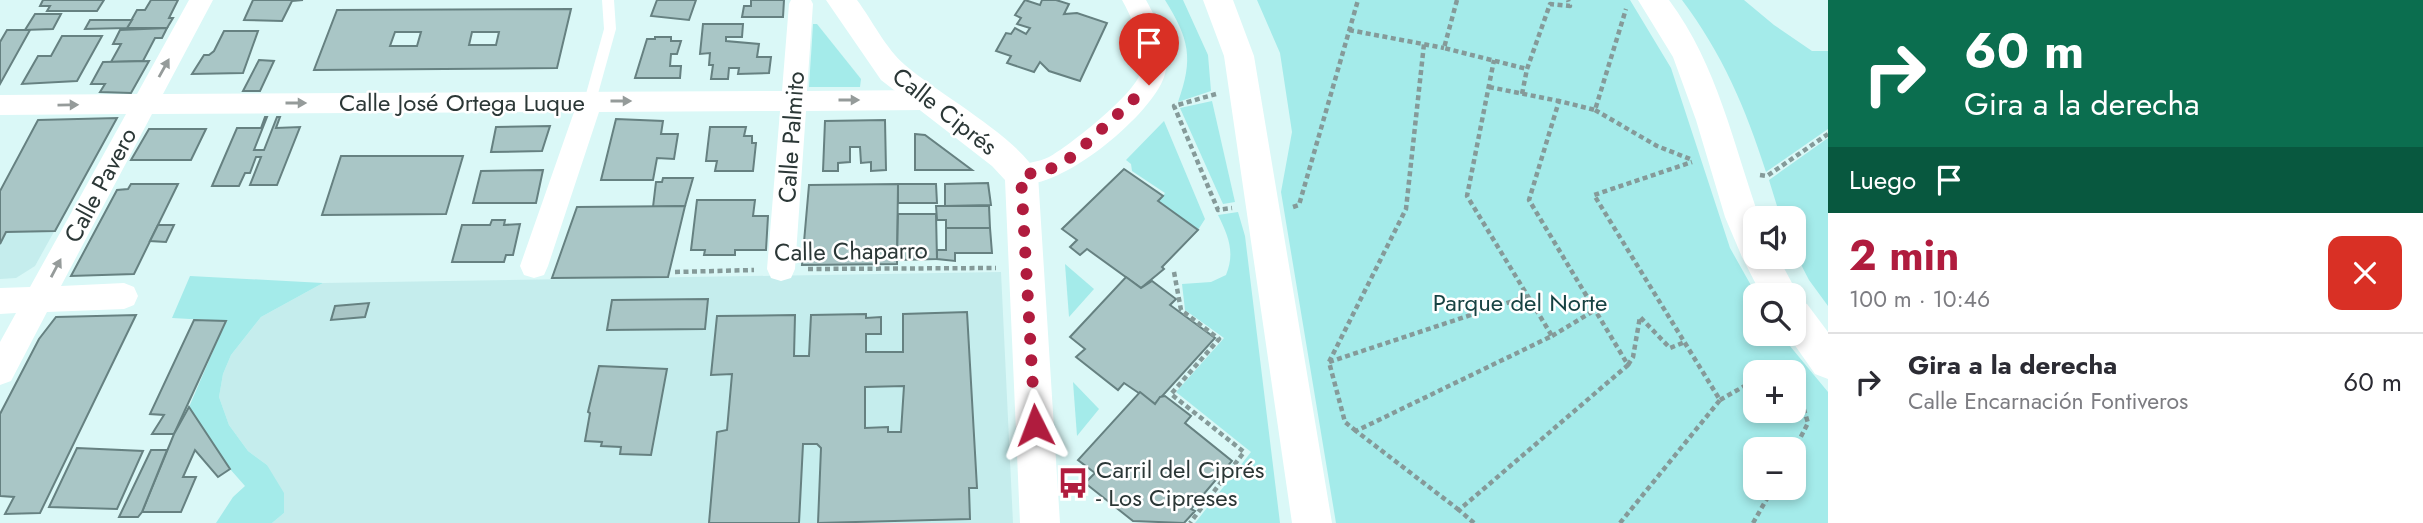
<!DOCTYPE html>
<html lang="es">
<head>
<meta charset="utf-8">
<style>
  body { margin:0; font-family:Jost,sans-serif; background:#f2f2f3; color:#2b2b33; height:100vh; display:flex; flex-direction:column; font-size:26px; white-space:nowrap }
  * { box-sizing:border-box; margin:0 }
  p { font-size:23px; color:#7c7c81 }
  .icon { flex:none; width:38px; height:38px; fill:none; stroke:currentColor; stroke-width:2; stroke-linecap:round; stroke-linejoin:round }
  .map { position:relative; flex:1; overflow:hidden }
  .details { display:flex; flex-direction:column; background:#fff; width:595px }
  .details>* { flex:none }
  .hud { background:#0b6e4f; color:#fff; overflow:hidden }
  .tools { position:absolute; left:1743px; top:206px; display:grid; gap:14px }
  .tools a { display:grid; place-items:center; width:63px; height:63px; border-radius:14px; background:#fff; box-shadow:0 4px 10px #0003; font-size:35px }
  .pin { position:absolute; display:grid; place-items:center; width:60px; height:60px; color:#fff; margin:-72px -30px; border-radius:50% 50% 50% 0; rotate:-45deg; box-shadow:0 0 7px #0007 }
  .pin .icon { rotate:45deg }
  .me { position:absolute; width:77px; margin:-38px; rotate:357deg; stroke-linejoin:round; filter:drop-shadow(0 0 5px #0008) }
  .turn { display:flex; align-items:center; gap:24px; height:147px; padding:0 21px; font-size:32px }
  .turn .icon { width:91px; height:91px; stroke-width:2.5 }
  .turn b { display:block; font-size:49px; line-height:60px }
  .then { display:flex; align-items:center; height:66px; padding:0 21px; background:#0003; gap:14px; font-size:26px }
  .round { display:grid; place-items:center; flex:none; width:74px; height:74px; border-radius:14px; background:#f2f2f3 }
  .head { display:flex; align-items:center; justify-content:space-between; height:119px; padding:0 21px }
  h1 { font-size:42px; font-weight:700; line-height:52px; color:#b01c3e }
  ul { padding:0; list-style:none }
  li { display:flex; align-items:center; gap:21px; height:98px; padding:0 21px; border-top:2px solid #e1e1e2 }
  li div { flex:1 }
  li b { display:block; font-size:26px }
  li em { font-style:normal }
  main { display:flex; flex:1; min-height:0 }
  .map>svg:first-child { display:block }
  .built { fill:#c5eded }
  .green { fill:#a4ebea; fill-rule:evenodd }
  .building { fill:#a9c6c6; stroke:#668181; stroke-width:2; fill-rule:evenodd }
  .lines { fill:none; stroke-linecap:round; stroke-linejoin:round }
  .path { stroke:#859a99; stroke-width:4.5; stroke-dasharray:5 3.5; stroke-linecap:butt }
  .service { fill:#fff; fill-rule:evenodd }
  .minor { fill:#fff; fill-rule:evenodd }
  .tertiary { fill:#fff; fill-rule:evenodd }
  .oneway { fill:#959b9a }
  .route { stroke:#b01c3e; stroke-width:12; stroke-dasharray:0 21.6 }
  .labels { text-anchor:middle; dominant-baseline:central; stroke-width:5; stroke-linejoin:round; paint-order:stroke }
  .street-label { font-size:24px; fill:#2b3736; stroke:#fff }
  .park-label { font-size:24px; fill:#174343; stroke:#fff }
  .poi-label { font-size:24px; fill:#2b3736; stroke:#fff; text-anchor:start }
</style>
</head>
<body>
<main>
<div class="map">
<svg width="1828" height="523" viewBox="0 0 1828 523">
  <rect width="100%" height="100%" fill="#daf8f7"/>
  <g class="built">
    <polygon points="117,118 35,266 16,278 0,279 0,191 38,120"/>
    <polygon points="1001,272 1013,523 272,523 284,513 267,465 248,451 229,425 219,397 223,374 231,355 261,317 323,283"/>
  </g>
  <g class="green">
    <path d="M1165 0H1183L1208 55 1211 91 1178 102C1194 58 1189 39 1165 0Z"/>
    <path d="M1257 0H1630L1671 68 1730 248 1757 296 1755 334H1780L1828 392V523H1336L1281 192 1292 132 1280 53ZM1755 373H1794V411H1755ZM1755 450H1794V488H1755Z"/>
    <path d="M1682 0H1744L1774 25 1812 51H1828V129L1766 172C1746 109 1722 53 1682 0Z"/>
    <polygon points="813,24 817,24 861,79 860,87 809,87"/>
    <polygon points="1212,101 1235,202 1223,204 1180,108"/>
    <polygon points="1164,121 1205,219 1198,230 1158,201 1165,193 1132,171 1131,164 1126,160"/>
    <polygon points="1828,138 1828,306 1809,280 1794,251 1794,219 1781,219 1769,180"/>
    <path d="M1238 212 1245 236 1280 523H1195L1251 452 1176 392 1224 338 1185 310 1182 284 1211 282 1226 275C1235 253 1229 237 1218 215Z"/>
    <polygon points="1065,264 1094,289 1069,317"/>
    <polygon points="190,276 323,283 261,317 231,355 223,374 219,397 229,425 248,451 267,465 284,493 284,513 272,523 216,523 233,497 245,486 230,469 189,407 226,321 172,318"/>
    <polygon points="1073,382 1099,409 1077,436"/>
  </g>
  <g class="building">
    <polygon points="43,0 104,0 97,11 47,11 50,6 40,6"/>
    <polygon points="151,0 178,0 169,18 173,18 167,28 127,28 137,10 145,10"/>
    <polygon points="253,0 303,0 292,1 282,21 244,20"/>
    <polygon points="657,0 696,0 689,20 651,16"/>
    <polygon points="751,0 784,0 783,17 742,17 744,6 751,6"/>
    <polygon points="1025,0 1040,5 1042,0 1056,0 1069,4 1064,14 1077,13 1107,23 1080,81 1049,71 1040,62 1034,72 1007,63 1011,56 996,51 1006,33 1011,34 1015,28 1026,34 1030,28 1017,24 1021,18 1015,15"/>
    <path d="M571 9 557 68 314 70 337 10ZM395 32H421L417 46H390ZM472 32H499L496 45H469Z"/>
    <polygon points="35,14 61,14 53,29 25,30"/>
    <polygon points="90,20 132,20 127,28 85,29"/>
    <polygon points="703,24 743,24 742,37 726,37 726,41 759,44 757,57 771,57 769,73 738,74 739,68 729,68 728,79 711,79 713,65 709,65 710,53 700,54"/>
    <polygon points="167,28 162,38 155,38 143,61 111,62 121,44 113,44 120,30"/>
    <polygon points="7,30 30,30 0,84 0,42"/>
    <polygon points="224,31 258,31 243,73 192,74 204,55 209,55 214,51"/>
    <polygon points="62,36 102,36 77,81 22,84 38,56 51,56"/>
    <polygon points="655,37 671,37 671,41 681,41 677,54 671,54 670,66 681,66 680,78 635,78 647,39 655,39"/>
    <polygon points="259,60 274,61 260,91 243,91"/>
    <polygon points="149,61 131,93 100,92 105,84 91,84 103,62"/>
    <polygon points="265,117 267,117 254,150 264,150 277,117 280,117 276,128 300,127 277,185 250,185 261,157 256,157 250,173 245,173 239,186 212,186 237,128 261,128"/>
    <polygon points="117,118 55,231 6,232 0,244 0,191 38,120"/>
    <polygon points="616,119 663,121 661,134 678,134 674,159 657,158 653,180 601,180"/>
    <polygon points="885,120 886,170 871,171 871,162 861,163 860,147 850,147 850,162 838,163 838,171 823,171 825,121"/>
    <polygon points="550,126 542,151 491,152 496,127"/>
    <polygon points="710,127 746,127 744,136 752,136 752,143 756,143 753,171 715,171 717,161 706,161"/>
    <polygon points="149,129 206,129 191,160 131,160"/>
    <polygon points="915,134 925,135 972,170 915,170"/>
    <polygon points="341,156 463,156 446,214 322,215"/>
    <polygon points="1124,169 1163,196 1158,201 1198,230 1162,267 1164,269 1141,288 1087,249 1080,255 1070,247 1077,240 1062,229"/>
    <polygon points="543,170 536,203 473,203 481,171"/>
    <polygon points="663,178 693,178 685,206 653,207 656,182 662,182"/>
    <polygon points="988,183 991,205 945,206 945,184"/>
    <polygon points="131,184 178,184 134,274 71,276 117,190 128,189"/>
    <polygon points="898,184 936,184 937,203 898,203"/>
    <polygon points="898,184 897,264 802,265 809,185"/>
    <polygon points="697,200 755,200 753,216 768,216 766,250 735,250 735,255 704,255 705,250 691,250"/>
    <polygon points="685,206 668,277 552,278 577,207"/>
    <polygon points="936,206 989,206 990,228 946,228 946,220 937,220"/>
    <polygon points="898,214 936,214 937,259 897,260"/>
    <polygon points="492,220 505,220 504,225 520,224 513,255 506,255 504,262 452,262 462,225 490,225"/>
    <polygon points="158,225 174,225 166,242 150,241"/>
    <polygon points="946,228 990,228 992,253 955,253 955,261 937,259 937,250 946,250"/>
    <polygon points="1126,277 1141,288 1152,281 1176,299 1170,305 1215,338 1155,404 1124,383 1118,390 1076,357 1085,349 1070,337"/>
    <polygon points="708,299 705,329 607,330 612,300"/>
    <polygon points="369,303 365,317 331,320 335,306"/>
    <path d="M967 312 977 488H969L970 519 818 523 821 448 817 444H803L799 523H709L717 432 727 430 732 374 711 375 717 316 795 315 794 356H809L811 315 866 314V318L881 317V334H866V352H903V314ZM904 386 901 432H888V427L865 428V387Z"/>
    <polygon points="136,315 40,513 5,514 14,497 0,496 0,414 39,339 56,317"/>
    <polygon points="194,320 226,321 174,434 152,434 164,415 150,414"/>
    <polygon points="599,366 667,369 651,455 620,454 621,447 601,446 602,442 585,441 590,413 588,412"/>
    <polygon points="1140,392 1155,404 1160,397 1165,396 1191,416 1185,423 1232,461 1191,509 1195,511 1184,523 1133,521 1085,483 1095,473 1078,460"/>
    <polygon points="189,407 230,469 218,477 195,450 183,477 196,477 181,512 142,512 174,434"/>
    <polygon points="77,448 143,451 117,509 49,507"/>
    <polygon points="151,450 167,450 142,512 138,517 119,517"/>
  </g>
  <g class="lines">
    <g class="path">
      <polyline points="1457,0 1444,48 1527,69"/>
      <polyline points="1349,30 1444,48"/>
      <polyline points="1489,87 1559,101"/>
      <polyline points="1216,94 1174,106 1218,210 1232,208"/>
      <polyline points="1522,94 1527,69 1550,4 1570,6 1568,0"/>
      <polyline points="1595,110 1657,146 1690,159"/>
      <polyline points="1760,175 1767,176 1828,134"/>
      <polyline points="1293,207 1299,205 1358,0"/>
      <polyline points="808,269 996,268"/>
      <polyline points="675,272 754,270"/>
      <polyline points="1174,272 1181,310 1219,339 1171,394 1244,452 1190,523"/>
      <polyline points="1552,336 1595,310"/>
      <polyline points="1329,362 1528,296"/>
      <polyline points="1628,365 1633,357 1640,317 1670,348 1685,342"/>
      <polyline points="1768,373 1789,361"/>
      <polyline points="1794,376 1808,423 1794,450"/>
      <polyline points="1720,400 1755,380"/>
      <polyline points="1356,431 1345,422 1329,362 1406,209 1424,44"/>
      <polyline points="1459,510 1356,431 1552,336 1467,196 1494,60"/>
      <polyline points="1474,523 1459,510 1628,365 1529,200 1559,101 1595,110 1626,9"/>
      <polyline points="1620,523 1720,400 1594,195 1692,162"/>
      <polyline points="1753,523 1773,488"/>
    </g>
    <polygon class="service" points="602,0 614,0 616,29 596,101 590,106 584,101 604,29"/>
    <g class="minor">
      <polygon points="189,0 213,0 163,94 782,91 789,4 791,0 811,0 813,4 807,91 925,90 934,93 938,100 934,107 925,110 806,111 795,269 791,278 781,281 771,278 767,269 780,111 599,112 548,266 544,275 534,278 524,275 520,266 574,112 152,114 61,286 124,283 134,287 138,296 134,305 124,309 47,312 11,381 0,385 0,342 16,313 0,314 0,288 30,287 126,114 0,115 0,95 137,94"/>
      <path d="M1122 0H1146C1158 22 1173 52 1164 77 1151 116 1054 197 1012 183L1008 175 1012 167C1023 163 1037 163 1049 157 1068 147 1136 93 1140 73 1146 48 1134 22 1122 0Z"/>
    </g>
    <g class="tertiary">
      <path d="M826 0H857C872 20 886 49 905 65 940 95 1018 137 1038 175L1060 523H1020L1005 180 992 166 881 80Z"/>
      <polygon points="1203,0 1233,0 1254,56 1332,523 1292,523 1224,56"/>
      <path d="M1638 0H1669C1718 66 1733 144 1760 219H1755V257H1778L1799 296 1797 300 1807 304 1828 332V379L1815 374 1787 334H1794V296H1762L1742 257 1725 217 1696 120 1673 57Z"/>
    </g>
  </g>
  <defs><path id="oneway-solid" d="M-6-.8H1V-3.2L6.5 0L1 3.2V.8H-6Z" transform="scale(1.75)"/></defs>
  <g class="oneway">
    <use href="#oneway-solid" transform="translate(164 68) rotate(-61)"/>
    <use href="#oneway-solid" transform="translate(849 100)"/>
    <use href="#oneway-solid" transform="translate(621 101)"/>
    <use href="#oneway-solid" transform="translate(296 103)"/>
    <use href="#oneway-solid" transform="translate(68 105) rotate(-1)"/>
    <use href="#oneway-solid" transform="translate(56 268) rotate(-62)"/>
  </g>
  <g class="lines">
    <polyline class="route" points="1035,425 1021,176 1056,167 1073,156 1149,85"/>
  </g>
  <defs>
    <symbol id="bus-bare" viewBox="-9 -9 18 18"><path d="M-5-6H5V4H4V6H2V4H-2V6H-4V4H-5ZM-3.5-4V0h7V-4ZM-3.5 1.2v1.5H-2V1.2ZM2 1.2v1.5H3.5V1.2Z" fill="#b01c3e" stroke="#fff" stroke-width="2.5" paint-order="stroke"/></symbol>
  </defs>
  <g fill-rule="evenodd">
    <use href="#bus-bare" x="1051" y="461" width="44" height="44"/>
  </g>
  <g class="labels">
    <g class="street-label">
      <text x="462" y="102">Calle José Ortega Luque</text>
      <text transform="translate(945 111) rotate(38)">Calle Ciprés</text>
      <text transform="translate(791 137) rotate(-86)">Calle Palmito</text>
      <text transform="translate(100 185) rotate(-62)">Calle Pavero</text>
      <text transform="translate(851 251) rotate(-1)">Calle Chaparro</text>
    </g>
    <g class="park-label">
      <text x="1520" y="302">Parque del Norte</text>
    </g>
    <g class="poi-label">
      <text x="1096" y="469">Carril del Ciprés<tspan x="1096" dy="28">- Los Cipreses</tspan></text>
    </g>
  </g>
</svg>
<div class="tools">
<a><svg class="icon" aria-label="sound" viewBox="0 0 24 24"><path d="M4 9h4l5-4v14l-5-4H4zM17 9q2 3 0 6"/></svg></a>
<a><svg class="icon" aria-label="search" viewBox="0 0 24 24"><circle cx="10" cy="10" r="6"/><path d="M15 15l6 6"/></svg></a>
<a>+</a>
<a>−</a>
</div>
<div class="pin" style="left:1149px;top:85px;background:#d93025"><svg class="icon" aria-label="arrive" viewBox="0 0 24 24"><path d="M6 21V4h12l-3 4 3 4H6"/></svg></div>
<svg class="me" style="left:1035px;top:425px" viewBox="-20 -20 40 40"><path d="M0-17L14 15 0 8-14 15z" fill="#b01c3e" stroke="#fff" stroke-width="4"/></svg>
</div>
<section class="details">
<div class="hud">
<div class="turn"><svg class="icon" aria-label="right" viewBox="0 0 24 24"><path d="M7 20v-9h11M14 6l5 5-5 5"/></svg><div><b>60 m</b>Gira a la derecha</div></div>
<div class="then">Luego<svg class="icon" aria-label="arrive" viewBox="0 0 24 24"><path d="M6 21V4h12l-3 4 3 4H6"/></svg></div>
</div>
<div class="head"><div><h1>2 min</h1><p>100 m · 10:46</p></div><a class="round" style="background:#d93025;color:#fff"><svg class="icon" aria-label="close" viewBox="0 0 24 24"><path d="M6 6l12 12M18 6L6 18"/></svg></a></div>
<ul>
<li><svg class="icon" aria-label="right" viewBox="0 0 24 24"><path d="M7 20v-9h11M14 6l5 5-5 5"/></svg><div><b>Gira a la derecha</b><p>Calle Encarnación Fontiveros</p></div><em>60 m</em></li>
</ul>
</section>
</main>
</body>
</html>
